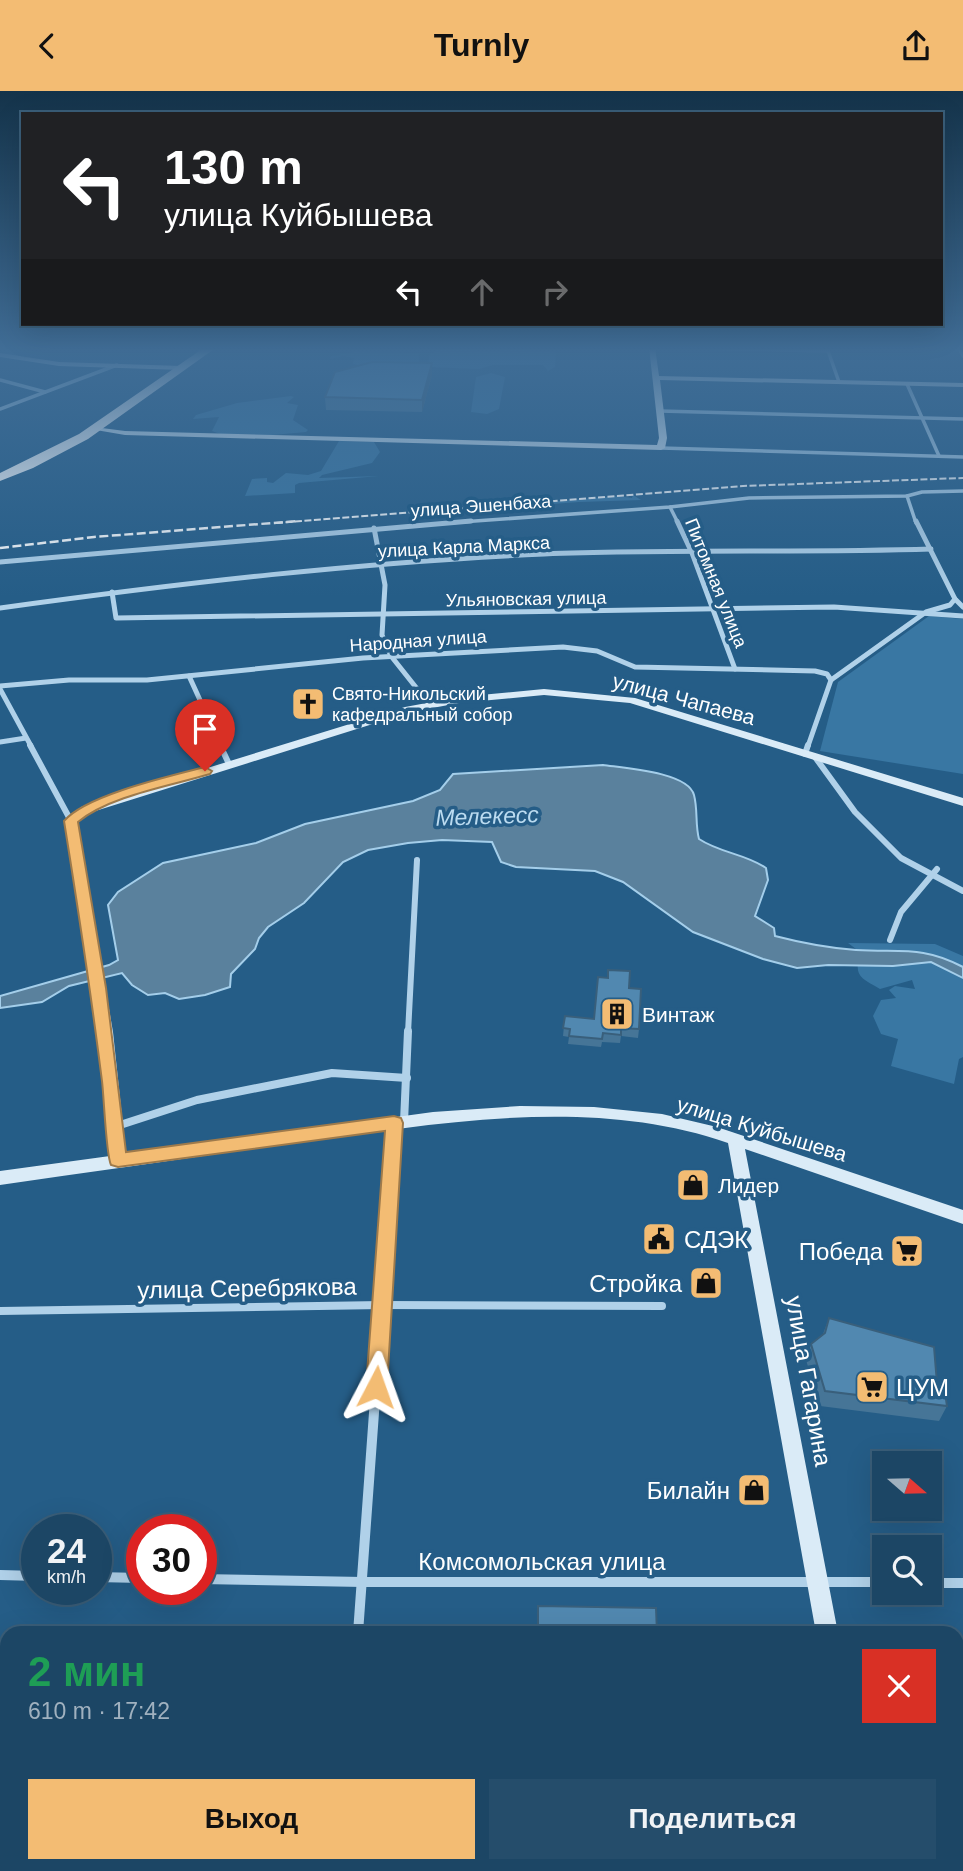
<!DOCTYPE html>
<html lang="ru">
<head>
<meta charset="utf-8">
<style>
  body { margin:0; font-family:Helvetica,sans-serif; background:#254d6b; color:#f1f3f6; height:100vh; display:flex; flex-direction:column; font-size:26px; white-space:nowrap }
  * { box-sizing:border-box; margin:0 }
  p { font-size:23px; color:#a0b1bf }
  .icon { flex:none; width:38px; height:38px; fill:none; stroke:currentColor; stroke-width:2; stroke-linecap:round; stroke-linejoin:round }
  .map { position:relative; flex:1; overflow:hidden }
  .details { position:absolute; left:0px; top:1535px; width:964px; height:247px; display:flex; flex-direction:column; background:#1c4665; border-radius:21px 21px 0 0; box-shadow:0 7px 28px #0002,0 0 0 2px #3a5e79 }
  .details>* { flex:none }
  .guide { position:absolute; left:21px; top:21px; width:922px; height:214px; border-radius:0px; box-shadow:0 7px 28px #0002,0 0 0 2px #3a5e79; background:#202124; color:#fff; overflow:hidden }
  .needle { width:46px; rotate:110deg }
  .tools { position:absolute; left:872px; top:1360px; display:grid; gap:14px }
  .tools a { display:grid; place-items:center; width:70px; height:70px; border-radius:0px; background:#1c4665; box-shadow:0 7px 28px #0002,0 0 0 2px #3a5e79; font-size:35px }
  .speed { position:absolute; left:21px; top:1423px; display:flex; gap:14px; font-size:35px; font-weight:700; text-align:center }
  .speed>* { display:grid; place-content:center; width:91px; height:91px; border-radius:50%; background:#1c4665; box-shadow:0 7px 28px #0002,0 0 0 2px #3a5e79; line-height:1 }
  .speed small { font-size:18px; font-weight:400 }
  .speed .limit { border:10px solid #d22; background:#fff; color:#111 }
  .pin { position:absolute; display:grid; place-items:center; width:60px; height:60px; color:#fff; margin:-72px -30px; border-radius:50% 50% 50% 0; rotate:-45deg; box-shadow:0 0 7px #0007 }
  .pin .icon { rotate:45deg }
  .me { position:absolute; width:77px; margin:-38px; rotate:4deg; stroke-linejoin:round; filter:drop-shadow(0 0 5px #0008) }
  .turn { display:flex; align-items:center; gap:24px; height:147px; padding:0 28px; font-size:32px }
  .turn .icon { width:91px; height:91px; stroke-width:2.5 }
  .turn b { display:block; font-size:49px; line-height:60px }
  .lanes { display:flex; align-items:center; height:66px; padding:0 28px; background:#0003; justify-content:center; gap:35px; direction:ltr }
  .lanes .off { opacity:.35 }
  .round { display:grid; place-items:center; flex:none; width:74px; height:74px; border-radius:0px; background:#254d6b }
  .overview { display:flex; align-items:center; justify-content:space-between; height:119px; padding:0 28px }
  h1 { font-size:42px; font-weight:600; line-height:52px; color:#1e9e55 }
  .action { display:flex; gap:14px; margin-top:auto; padding:14px 28px }
  .action a { flex:1; height:80px; border-radius:0px; background:#f3bc73; color:#111; font-size:28px; font-weight:600; line-height:80px; text-align:center }
  .action a+a { background:#254d6b; color:#f1f3f6 }
  header { display:flex; justify-content:space-between; align-items:center; height:91px; padding:0 28px; background:#f3bc73; color:#111; font-size:32px; font-weight:600 }
  .map>svg:first-child { display:block }
  .green { fill:#3977a3 }
  .water { fill:#5a819d; stroke:#a4ceea; stroke-width:2 }
  .lines { fill:none; stroke-linecap:round; stroke-linejoin:round }
  .street-far4 { stroke:#b0d1e9; stroke-width:3.5 }
  .street-far3 { stroke:#b0d1e9; stroke-width:5 }
  .street-far2 { stroke:#b0d1e9; stroke-width:6 }
  .street-far1 { stroke:#b0d1e9; stroke-width:8 }
  .street { stroke:#b0d1e9; stroke-width:10 }
  .secondary { fill:#daebf7; fill-rule:evenodd }
  .highway { fill:#fff; fill-rule:evenodd }
  .rail-far1 { stroke:#fff; stroke-width:2; stroke-dasharray:7 2.5; stroke-linecap:butt }
  .rail { stroke:#fff; stroke-width:2.5; stroke-dasharray:9 3.5; stroke-linecap:butt }
  .wall { fill:#467597 }
  .shaded-wall { fill:#395f7b }
  .building { fill:#5188b0; stroke:#395f7b; stroke-width:2 }
  .route { fill:#f3bc73; stroke:#9e7a4b; stroke-width:2 }
  .labels { text-anchor:middle; dominant-baseline:central; stroke-width:7; stroke-linejoin:round; paint-order:stroke }
  .far-street-label { font-size:18px; fill:#fff; stroke:#255d87 }
  .far-poi-label { font-size:18px; fill:#fff; stroke:#255d87; text-anchor:start }
  .street-label { font-size:21px; fill:#fff; stroke:#255d87 }
  .poi-label { font-size:21px; fill:#fff; stroke:#255d87; text-anchor:start }
  .water-label { font-size:23px; font-style:italic; fill:#bbdbf0; stroke:#255d87 }
  .near-poi-label { font-size:24px; fill:#fff; stroke:#255d87; text-anchor:end }
  .near-street-label { font-size:24px; fill:#fff; stroke:#255d87 }
</style>
</head>
<body>
<header><svg class="icon" aria-label="back" viewBox="0 0 24 24"><path d="M15 5l-7 7 7 7"/></svg>Turnly<svg class="icon" aria-label="share" viewBox="0 0 24 24"><path d="M12 15V3M7 8l5-5 5 5M5 13v7h14v-7"/></svg></header>
<div class="map">
<svg width="963" height="1780" viewBox="0 0 963 1780">
  <rect width="100%" height="100%" fill="#255d87"/>
  <g class="green">
    <polygon points="441,256 491,261 512,258 553,261 556,262 555,276 548,280 543,274 493,274 479,278 428,276 429,264"/>
    <polygon points="355,261 419,262 419,273 365,276 353,273 354,267 343,265 330,268 331,265"/>
    <polygon points="491,282 505,286 499,318 487,323 471,321 476,286"/>
    <polygon points="291,305 294,306 287,312 298,314 293,329 308,339 306,341 273,344 220,343 212,340 219,326 193,328 196,324 237,312"/>
    <polygon points="339,350 374,351 380,361 372,372 322,384 319,387 379,385 299,392 295,394 295,402 245,405 252,388 267,387 267,391 273,392 286,382 308,384 321,380"/>
    <polygon points="633,404 641,409 579,411 446,421 457,418 618,405 632,407"/>
    <polygon points="929,525 963,528 963,683 820,660 838,591"/>
    <path d="M848 852 935 853 963 865V966L959 968 954 993 891 975 898 948 881 943 873 925 881 909 896 907 889 899 895 895 915 898 912 889 880 898C859 886 854 885 860 861Z"/>
  </g>
  <path class="water" d="M603 674C624 677 688 681 694 704 698 719 695 733 699 748 720 762 746 763 766 777L768 789 755 825 774 837 775 845C802 852 828 857 856 859 899 862 922 854 963 876V887L931 871 893 875 828 874 797 877 763 868 693 841 623 791 595 780 516 776 501 771 492 751 442 749 408 752 368 759 343 771 304 812 268 836 259 847 255 858 231 883 230 896 205 904 179 908 165 902 148 904 132 894 122 882 69 895 42 911 0 917V905L109 874 118 869 108 814 118 801 163 772 256 752 305 733 413 710 440 699 453 683Z"/>
  <g class="lines">
    <g class="street-far4">
      <polyline points="653,256 828,260"/>
      <polyline points="958,256 963,265"/>
      <polyline points="827,257 839,291"/>
      <polyline points="0,289 45,301"/>
      <polyline points="907,293 939,365"/>
      <polyline points="0,318 117,274"/>
      <polyline points="660,320 963,328"/>
      <polyline points="661,357 963,366"/>
      <polyline points="907,405 916,432"/>
      <polyline points="670,416 678,432"/>
      <polyline points="447,432 670,416 749,407 907,405 922,401 963,400"/>
    </g>
    <g class="street-far3">
      <polyline points="677,430 692,462 735,578"/>
      <polyline points="916,430 955,508 963,516"/>
      <polyline points="374,437 385,494 382,544 391,565 430,614"/>
      <polyline points="0,471 471,430"/>
      <polyline points="112,501 116,527 834,516 963,525"/>
      <path d="M0 517C181 492 362 471 544 463 673 458 802 462 931 458"/>
      <polyline points="189,585 221,655"/>
      <polyline points="0,595 69,589 147,589 363,567 563,556 597,560 635,576 815,580 827,583 831,589"/>
      <polyline points="0,598 31,655"/>
      <polyline points="0,651 26,647"/>
      <polyline points="808,655 831,589 926,521 950,514 955,508"/>
    </g>
    <g class="street-far2">
      <polyline points="30,654 71,730"/>
      <polyline points="220,654 229,673"/>
      <polyline points="805,663 808,654"/>
      <polyline points="815,666 855,721 901,767 963,800"/>
      <polyline points="890,849 901,821 937,778"/>
      <polyline points="408,942 417,769"/>
    </g>
    <g class="street-far1">
      <polyline points="404,1031 408,940"/>
      <polyline points="117,1035 197,1009 332,982 407,987"/>
      <polyline points="0,1220 382,1214 662,1215"/>
      <polyline points="374,1310 394,1032"/>
    </g>
    <g class="street">
      <polyline points="0,1484 37,1485"/>
      <polyline points="96,1486 142,1487"/>
      <polyline points="201,1488 363,1491 884,1491"/>
      <polyline points="929,1492 963,1492"/>
      <polyline points="358,1542 375,1308"/>
      <polyline points="335,1774 335,1780"/>
    </g>
    <g class="secondary">
      <polygon points="649,256 655,256 659,285 963,292 963,296 660,289 667,347 665,357 661,359 125,344 90,338 94,336 125,340 657,354 659,347"/>
      <polygon points="0,262 59,271 182,275 186,277 182,279 59,275 0,266"/>
      <path d="M544 598 635 607 963 707V715L630 612 544 604 459 612 411 621 89 722 77 731 113 941 126 1063 433 1021 520 1015 594 1016 662 1023 717 1036 963 1119V1133L745 1058 838 1542H816L728 1052C590 1004 436 1033 295 1052 197 1066 98 1080 0 1094V1080L110 1065 98 941 65 730 81 716 405 616 459 606Z"/>
      <polygon points="859,1774 883,1774 884,1780 860,1780"/>
    </g>
    <polygon class="highway" points="205,256 217,256 88,348 33,377 0,390 0,382 79,343"/>
    <polyline class="rail-far1" points="276,432 743,395 963,387"/>
    <polyline class="rail" points="0,457 94,446 298,430"/>
  </g>
  <g class="wall">
    <polygon points="432,284 422,321 326,319 325,306"/>
    <polygon points="608,887 629,897 639,938 638,947 621,945 620,952 602,951 601,956 568,953 569,946 563,945 565,925 594,928"/>
    <polygon points="829,1227 937,1292 947,1315 939,1330 820,1315 806,1269 811,1253 823,1243"/>
  </g>
  <polygon class="shaded-wall" points="432,272 432,284 422,321 422,309"/>
  <g class="building">
    <polygon points="372,271 432,272 422,309 325,306 335,281"/>
    <polygon points="608,879 630,880 629,897 641,898 639,938 621,937 621,944 603,942 602,948 569,945 570,938 563,937 565,925 594,928 598,886 608,887"/>
    <polygon points="829,1227 934,1256 937,1292 944,1295 947,1315 825,1300 811,1253 825,1242"/>
    <polygon points="538,1515 656,1517 657,1542 538,1542"/>
  </g>
  <linearGradient id="sky" x2="0" y2="1"><stop stop-color="#14334a"/><stop offset="0.51" stop-color="#406d96"/><stop offset="1" stop-color="#406d96" stop-opacity="0"/></linearGradient>
  <rect width="963" height="506" fill="url(#sky)"/>
  <path class="route" d="M205 676 212 680 210 683C170 695 109 705 78 731L106 897 126 1061 394 1025 401 1027 403 1032 387 1296 384 1303 376 1306 369 1303 366 1296 385 1040 118 1076 111 1074C106 1064 104 1006 102 990 91 903 78 817 64 730 86 704 170 685 205 676Z"/>
  <defs>
    <symbol id="church-square" viewBox="-11 -11 22 22"><rect x="-9" y="-9" width="18" height="18" rx="4" fill="#f3bc73" stroke="#255d87"/><path d="M-1.2-6h2.4v3.5h3.3v2.4h-3.3V6h-2.4V-.1h-3.3v-2.4h3.3Z" fill="#111"/></symbol>
    <symbol id="building-square" viewBox="-11 -11 22 22"><rect x="-9" y="-9" width="18" height="18" rx="4" fill="#f3bc73" stroke="#255d87"/><path d="M-4-6H4V6H1V3H-1V6H-4ZM-2.5-4.3h1.7v1.8h-1.7ZM.8-4.3h1.7v1.8H.8ZM-2.5-1h1.7V.8h-1.7ZM.8-1h1.7V.8H.8Z" fill="#111"/></symbol>
    <symbol id="shop-square" viewBox="-11 -11 22 22"><rect x="-9" y="-9" width="18" height="18" rx="4" fill="#f3bc73" stroke="#255d87"/><path d="M-5-2.5h2.3a2.7 3.5 0 0 1 5.4 0H5L5.5 6h-11ZM-1.5-2.5h3a1.5 2.3 0 0 0-3 0Z" fill="#111"/></symbol>
    <symbol id="civic-square" viewBox="-11 -11 22 22"><rect x="-9" y="-9" width="18" height="18" rx="4" fill="#f3bc73" stroke="#255d87"/><path d="M-.6-6.5H3V-4.5H.6V-3L4-1V1h2V6H-6V1h2V-1L-.6-3ZM-1.2 2.5V6h2.4V2.5Z" fill="#111"/></symbol>
    <symbol id="supermarket-square" viewBox="-11 -11 22 22"><rect x="-9" y="-9" width="18" height="18" rx="4" fill="#f3bc73" stroke="#255d87"/><path d="M-6-5.5h2.5l.6 2H6L4.5 2H-2.5L-4.4-4H-6ZM-1.5 3.2a1.3 1.3 0 1 0 .1 0ZM3 3.2a1.3 1.3 0 1 0 .1 0Z" fill="#111"/></symbol>
  </defs>
  <g fill-rule="evenodd">
    <use href="#church-square" x="289" y="594" width="38" height="38"/>
    <use href="#building-square" x="598" y="904" width="38" height="38"/>
    <use href="#shop-square" x="674" y="1075" width="38" height="38"/>
    <use href="#civic-square" x="640" y="1129" width="38" height="38"/>
    <use href="#supermarket-square" x="888" y="1141" width="38" height="38"/>
    <use href="#shop-square" x="687" y="1173" width="38" height="38"/>
    <use href="#supermarket-square" x="853" y="1277" width="38" height="38"/>
    <use href="#shop-square" x="735" y="1380" width="38" height="38"/>
  </g>
  <g class="labels">
    <g class="far-street-label">
      <text transform="translate(481 415) rotate(-4)">улица Эшенбаха</text>
      <text transform="translate(464 456) rotate(-3)">улица Карла Маркса</text>
      <text transform="translate(716 492) rotate(68)">Питомная улица</text>
      <text transform="translate(526 508) rotate(-1)">Ульяновская улица</text>
      <text transform="translate(418 550) rotate(-4)">Народная улица</text>
    </g>
    <g class="far-poi-label">
      <text x="332" y="603">Свято-Никольский<tspan x="332" dy="21">кафедральный собор</tspan></text>
    </g>
    <g class="street-label">
      <text transform="translate(684 608) rotate(15)">улица Чапаева</text>
      <text transform="translate(762 1038) rotate(17)">улица Куйбышева</text>
    </g>
    <g class="poi-label">
      <text x="642" y="923">Винтаж</text>
      <text x="718" y="1094">Лидер</text>
    </g>
    <g class="water-label">
      <text transform="translate(487 725) rotate(-2)">Мелекесс</text>
    </g>
    <g class="near-poi-label">
      <text x="684" y="1148" text-anchor="start">СДЭК</text>
      <text x="883" y="1160">Победа</text>
      <text x="682" y="1192">Стройка</text>
      <text x="896" y="1296" text-anchor="start">ЦУМ</text>
      <text x="730" y="1399">Билайн</text>
    </g>
    <g class="near-street-label">
      <text transform="translate(247 1197) rotate(-1)">улица Серебрякова</text>
      <text transform="translate(809 1290) rotate(80)">улица Гагарина</text>
      <text x="542" y="1470">Комсомольская улица</text>
    </g>
  </g>
</svg>
<div class="tools">
<a><svg class="needle" viewBox="-14 -14 28 28"><path d="M0-13l5 13h-10z" fill="#e53935"/><path d="M0 13l5-13h-10z" fill="#a0b1bf"/></svg></a>
<a><svg class="icon" aria-label="search" viewBox="0 0 24 24"><circle cx="10" cy="10" r="6"/><path d="M15 15l6 6"/></svg></a>
</div>
<div class="speed"><div>24<small>km/h</small></div><div class="limit">30</div></div>
<div class="pin" style="left:205px;top:680px;background:#d93025"><svg class="icon" aria-label="arrive" viewBox="0 0 24 24"><path d="M6 21V4h12l-3 4 3 4H6"/></svg></div>
<svg class="me" style="left:376px;top:1296px" viewBox="-20 -20 40 40"><path d="M0-17L14 15 0 8-14 15z" fill="#f3bc73" stroke="#fff" stroke-width="4"/></svg>
<div class="guide">
<div class="turn"><svg class="icon" aria-label="left" viewBox="0 0 24 24"><path d="M17 20v-9H6M10 6l-5 5 5 5"/></svg><div><b>130 m</b>улица Куйбышева</div></div>
<div class="lanes"><svg class="icon" aria-label="left" viewBox="0 0 24 24"><path d="M17 20v-9H6M10 6l-5 5 5 5"/></svg><svg class="icon off" aria-label="ahead" viewBox="0 0 24 24"><path d="M12 20V5M6 11l6-6 6 6"/></svg><svg class="icon off" aria-label="right" viewBox="0 0 24 24"><path d="M7 20v-9h11M14 6l5 5-5 5"/></svg></div>
</div>
<section class="details">
<div class="overview"><div><h1>2 мин</h1><p>610 m · 17:42</p></div><a class="round" style="background:#d93025;color:#fff"><svg class="icon" aria-label="close" viewBox="0 0 24 24"><path d="M6 6l12 12M18 6L6 18"/></svg></a></div>
<div class="action"><a>Выход</a><a>Поделиться</a></div>
</section>
</div>
</body>
</html>
